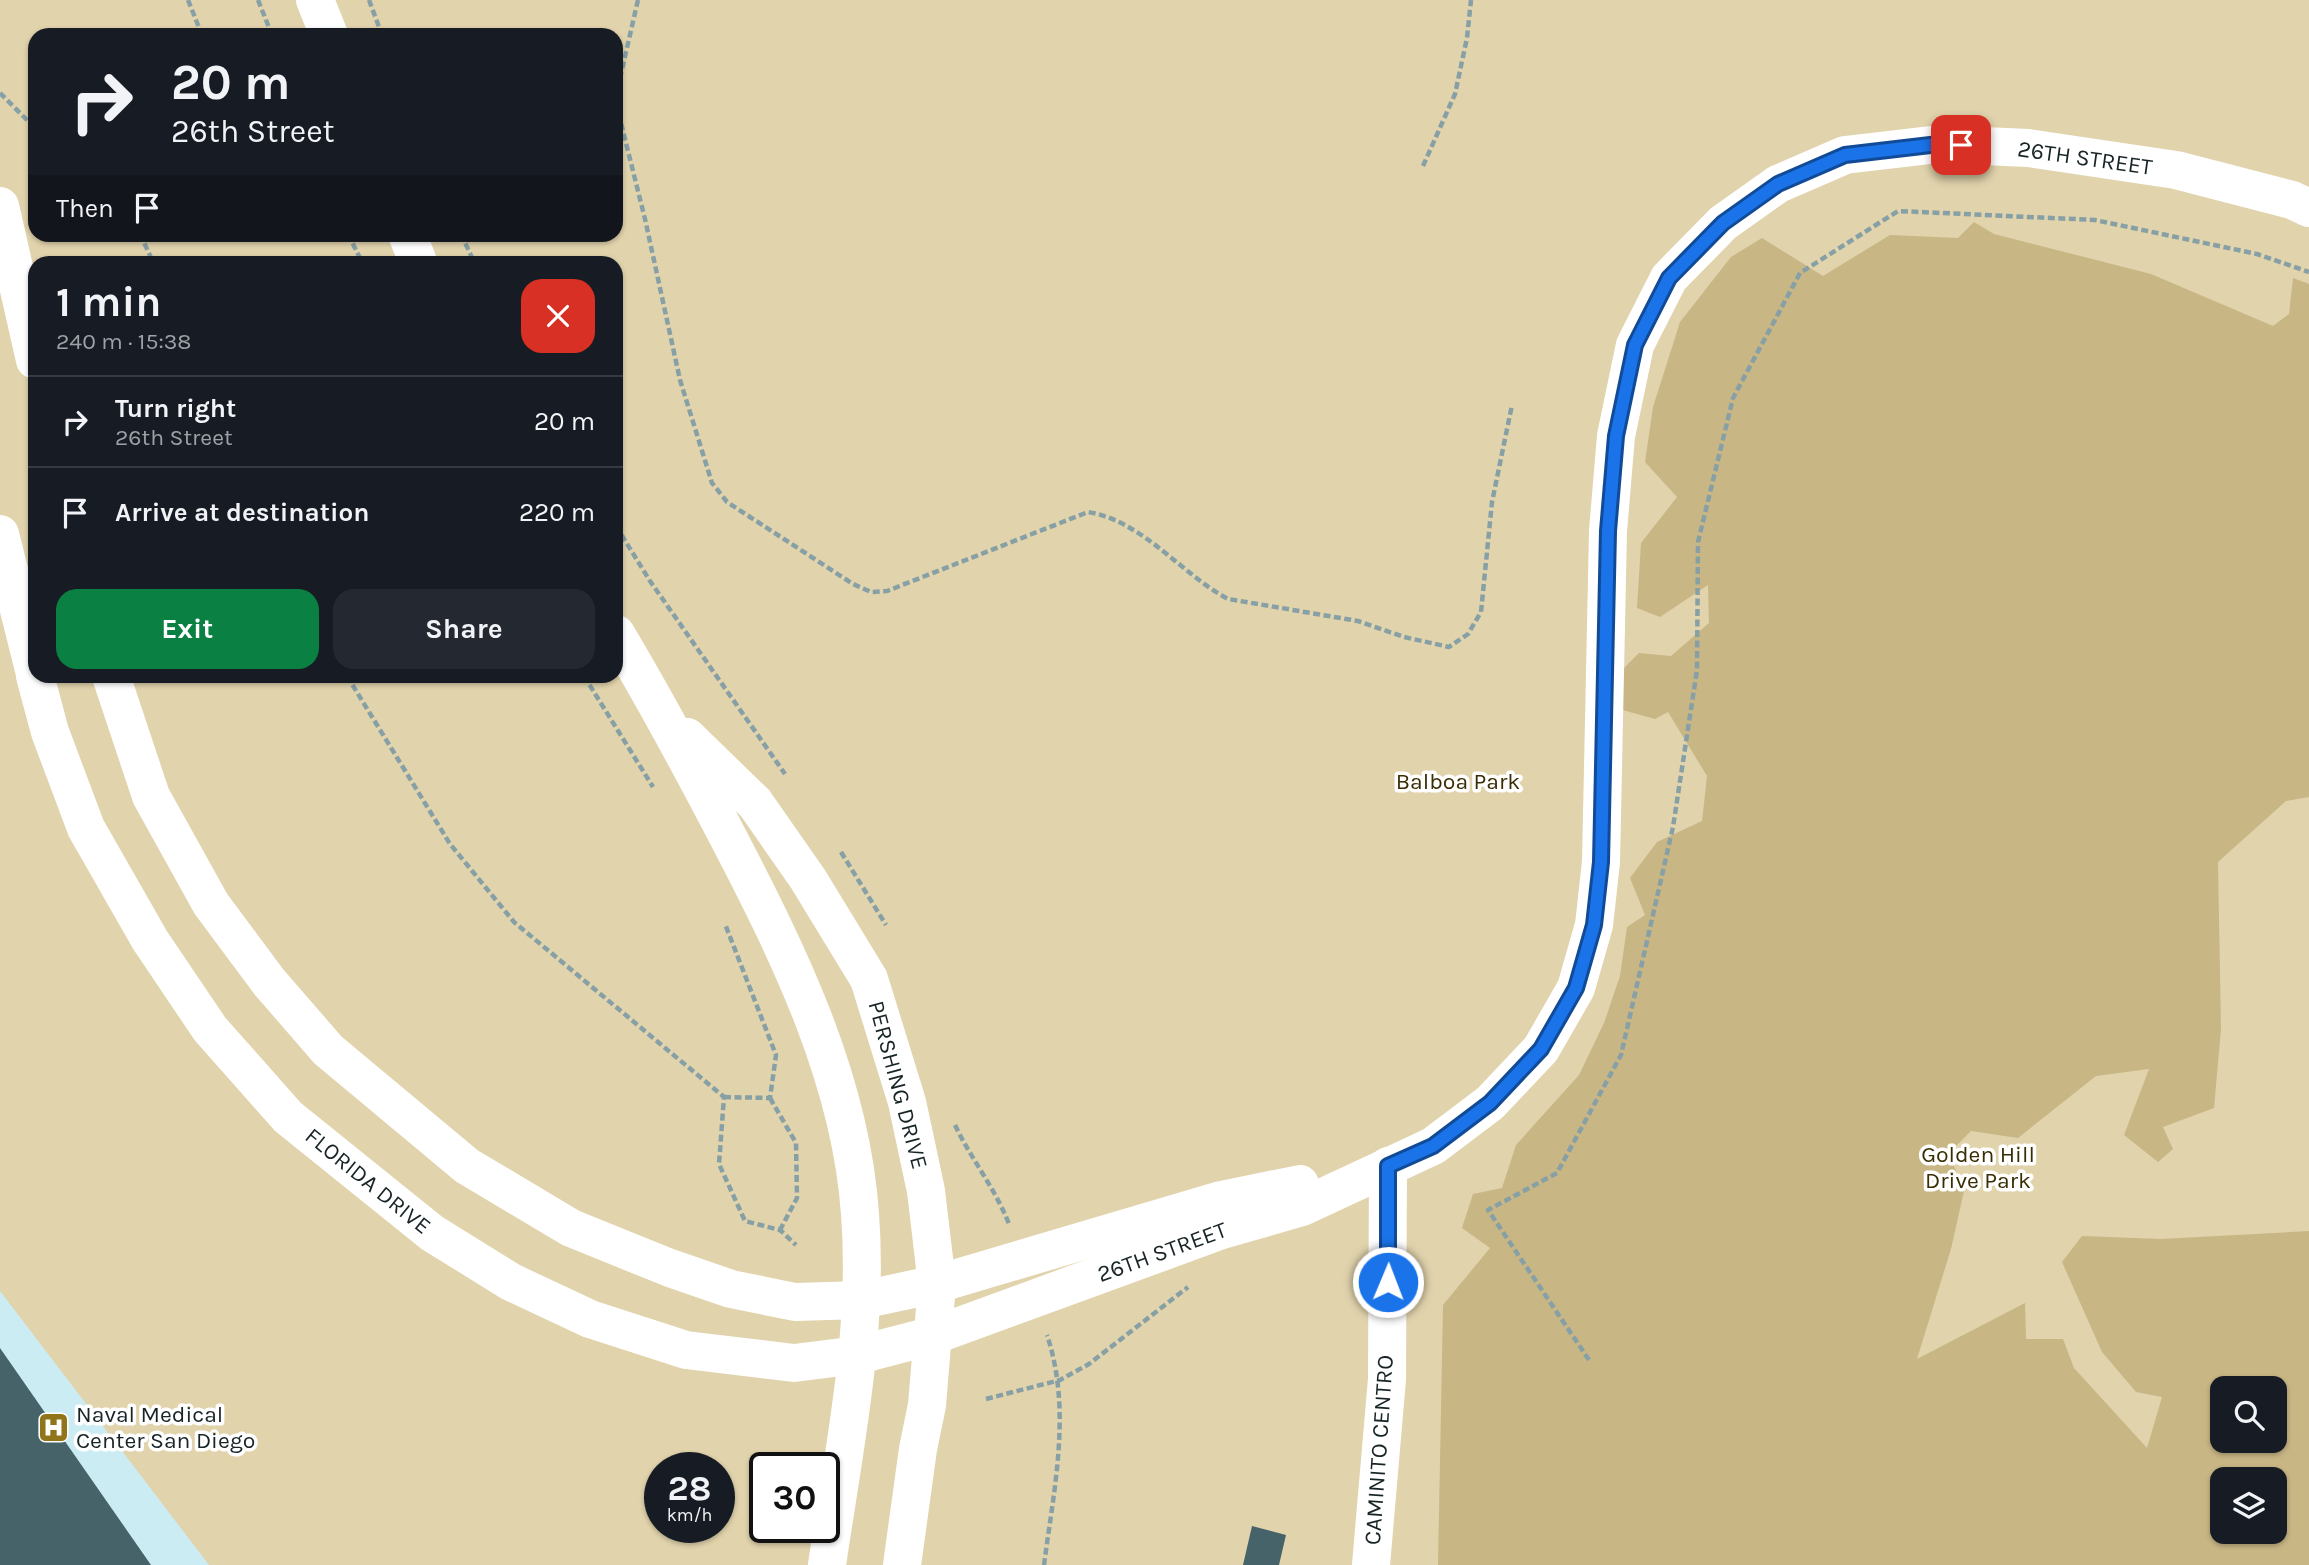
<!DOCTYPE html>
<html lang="en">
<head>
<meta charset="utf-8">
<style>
  body { margin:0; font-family:Karla,sans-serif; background:#242831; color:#f1f3f6; height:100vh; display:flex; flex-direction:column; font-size:26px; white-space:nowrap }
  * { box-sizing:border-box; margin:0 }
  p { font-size:23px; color:#9ea1a6 }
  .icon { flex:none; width:38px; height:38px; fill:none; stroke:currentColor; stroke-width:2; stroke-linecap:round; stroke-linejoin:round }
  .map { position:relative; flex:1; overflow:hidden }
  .sheet { position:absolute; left:28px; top:256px; width:595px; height:427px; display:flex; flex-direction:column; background:#171b24; border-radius:21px; box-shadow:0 2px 5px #0004 }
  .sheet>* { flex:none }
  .banner { position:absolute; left:28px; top:28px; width:595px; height:214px; border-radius:21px; box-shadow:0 2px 5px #0004; background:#171b24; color:#f1f3f6; overflow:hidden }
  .fabs { position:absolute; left:2210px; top:1376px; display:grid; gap:14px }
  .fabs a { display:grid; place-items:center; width:77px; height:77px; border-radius:14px; background:#171b24; box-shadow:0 2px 5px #0004; font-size:35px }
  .speed { position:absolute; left:644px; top:1452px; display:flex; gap:14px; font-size:35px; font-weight:700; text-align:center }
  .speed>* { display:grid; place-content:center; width:91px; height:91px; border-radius:50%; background:#171b24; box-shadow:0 2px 5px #0004; line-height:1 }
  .speed small { font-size:18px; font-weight:400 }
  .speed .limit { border:4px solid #111; border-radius:10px; background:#fff; color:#111 }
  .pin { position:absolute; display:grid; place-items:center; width:60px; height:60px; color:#fff; margin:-30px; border-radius:14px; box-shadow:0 4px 10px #0006 }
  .me { position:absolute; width:77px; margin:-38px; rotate:1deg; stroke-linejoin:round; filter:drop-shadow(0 0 5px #0008) }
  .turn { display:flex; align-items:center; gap:24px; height:147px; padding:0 28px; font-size:32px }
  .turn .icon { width:91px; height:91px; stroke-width:2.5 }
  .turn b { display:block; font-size:49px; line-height:60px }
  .then { display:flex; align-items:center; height:66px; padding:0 28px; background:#0003; gap:14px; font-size:26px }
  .round { display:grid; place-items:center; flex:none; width:74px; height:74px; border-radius:21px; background:#242831 }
  .summary { display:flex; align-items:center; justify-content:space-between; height:119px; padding:0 28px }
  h1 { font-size:42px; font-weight:700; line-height:52px }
  .button { display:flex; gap:14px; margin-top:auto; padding:14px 28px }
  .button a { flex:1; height:80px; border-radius:21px; background:#0b8043; color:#fff; font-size:28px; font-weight:700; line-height:80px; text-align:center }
  .button a+a { background:#242831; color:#f1f3f6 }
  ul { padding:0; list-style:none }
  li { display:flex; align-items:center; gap:21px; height:91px; padding:0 28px; border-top:2px solid #363941 }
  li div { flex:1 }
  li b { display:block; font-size:26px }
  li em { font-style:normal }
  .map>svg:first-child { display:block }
  .green { fill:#e1d3ac; fill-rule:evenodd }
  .forest { fill:#c8b685; fill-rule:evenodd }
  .building { fill:#466369 }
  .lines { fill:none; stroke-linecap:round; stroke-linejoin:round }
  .path { stroke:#87a0a5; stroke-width:4.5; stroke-dasharray:7 3.5; stroke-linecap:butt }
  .minor { stroke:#fff; stroke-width:38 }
  .secondary { stroke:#fff; stroke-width:38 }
  .route-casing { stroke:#114b97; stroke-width:18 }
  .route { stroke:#1a73e8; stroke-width:12 }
  .labels { text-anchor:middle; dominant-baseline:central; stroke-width:7; stroke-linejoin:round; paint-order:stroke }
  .street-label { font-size:23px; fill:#182426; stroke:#fff }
  .park-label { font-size:23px; fill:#3a2d04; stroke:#fff }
  .poi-label { font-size:23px; fill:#182426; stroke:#fff; text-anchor:start }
</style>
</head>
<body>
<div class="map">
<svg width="2309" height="1565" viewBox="0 0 2309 1565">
  <rect width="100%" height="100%" fill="#ccecf3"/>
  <path class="green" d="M0 0H2309V1565H209L0 1291ZM35 35H616V234H35ZM35 262H616V676H35ZM2222 1388H2275V1440H2222ZM660 1468H719V1528H660ZM765 1468H824V1528H765ZM2222 1479H2275V1531H2222Z"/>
  <path class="forest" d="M1974 222 1994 234 2151 274 2273 326 2289 314 2293 278 2309 284V797L2286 801 2218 862 2221 1029 2214 1108 2163 1127 2173 1149 2158 1162 2124 1135 2149 1069 2096 1076 2018 1138 1971 1131 1949 1153 1964 1191 1951 1249 1917 1359 2025 1303 2026 1339H2063L2074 1368 2147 1448 2162 1397 2136 1392 2102 1352 2062 1262 2082 1236 2161 1239 2309 1231V1565H1438L1443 1305 1490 1248 1462 1228 1473 1194 1502 1188 1516 1145 1579 1075 1604 1023 1620 976 1627 927 1645 915 1630 878 1657 842 1702 821 1707 776 1668 712 1655 719 1619 709 1623 669 1639 653 1671 656 1709 623 1708 585 1660 617 1637 608 1641 543 1677 497 1645 462 1653 407 1680 322 1731 257 1762 238 1823 276 1890 235 1958 238ZM2222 1388H2275V1440H2222ZM2222 1479H2275V1531H2222Z"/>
  <g class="building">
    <polygon points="0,1348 151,1565 0,1565"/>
    <polygon points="1252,1526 1286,1535 1279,1565 1243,1565"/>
  </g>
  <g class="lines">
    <g class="path">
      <polyline points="188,0 202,35"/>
      <polyline points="258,0 272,35"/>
      <polyline points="369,0 382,35"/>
      <path d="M638 0 618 87 620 119 645 219 680 380 712 483 727 502 853 584 871 592 887 591 1088 512C1143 521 1181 574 1228 599L1358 621 1404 637 1449 647 1468 634 1481 612 1492 502 1512 405"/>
      <polyline points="0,93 35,128"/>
      <polyline points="1423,166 1455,94 1467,38 1471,0"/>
      <polyline points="140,234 153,262"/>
      <polyline points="348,234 362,262"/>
      <polyline points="461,234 474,262"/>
      <polyline points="616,526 650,581 785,774"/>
      <polyline points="347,676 450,844 514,922 724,1097 719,1164 745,1221 780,1230 796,1245"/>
      <polyline points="584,676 653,787"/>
      <polyline points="841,852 886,925"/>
      <polyline points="724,1097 770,1098 776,1055 725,924"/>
      <polyline points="770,1098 796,1143 797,1198 780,1230"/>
      <path d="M955 1125C971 1159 995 1188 1009 1224"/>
      <polyline points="1589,1360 1488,1210 1557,1173 1621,1055 1673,827 1697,670 1698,542 1733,398 1800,273 1898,211 2095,220 2257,254 2309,272"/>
      <polyline points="986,1399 1060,1380 1089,1364 1188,1287"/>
      <path d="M1044 1565C1054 1488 1072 1410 1047 1335"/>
    </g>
    <polyline class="minor" points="1371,1565 1387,1379 1388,1166"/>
    <g class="secondary">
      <polyline points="315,0 329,35"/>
      <polyline points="0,206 35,360"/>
      <polyline points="407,234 418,262"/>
      <polyline points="0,534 35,674"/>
      <path d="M616 634C656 701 692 768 728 837 789 954 851 1080 860 1214 869 1332 844 1448 827 1565"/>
      <polyline points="35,676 50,732 86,828 150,940 210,1029 288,1117 432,1233 511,1282 590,1319 686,1350 794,1363 858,1355 935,1335 1222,1230 1302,1207 1433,1146 1490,1103 1541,1049 1576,988 1594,925 1601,862 1608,531 1616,436 1635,345 1669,278 1723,223 1778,184 1845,155 1939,144 2028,148 2176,170 2292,200 2309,208"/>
      <polyline points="111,676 151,796 211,904 269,982 328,1050 467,1166 571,1228 670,1268 731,1289 795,1302 862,1300 937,1284 1221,1200 1300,1184"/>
      <polyline points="687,737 755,803 808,879 869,979 907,1102 926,1191 937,1284 927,1405 918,1449 902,1565"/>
    </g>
  </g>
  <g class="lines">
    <defs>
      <polyline id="route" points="1388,1282 1388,1166 1433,1146 1490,1103 1541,1049 1576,988 1594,925 1601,862 1608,531 1616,436 1635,345 1669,278 1723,223 1778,184 1845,155 1939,144 1961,145"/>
    </defs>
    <use href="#route" class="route-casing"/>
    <use href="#route" class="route"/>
  </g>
  <defs>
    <symbol id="hospital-square" viewBox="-11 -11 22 22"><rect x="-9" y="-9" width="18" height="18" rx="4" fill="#91751b" stroke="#fff"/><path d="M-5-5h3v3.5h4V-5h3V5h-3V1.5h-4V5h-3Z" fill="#fff"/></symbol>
  </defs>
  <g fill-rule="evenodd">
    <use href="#hospital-square" x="36" y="1410" width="35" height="35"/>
  </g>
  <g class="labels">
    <g class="street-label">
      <text transform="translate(2085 158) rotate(8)">26TH STREET</text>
      <text transform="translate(898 1085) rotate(75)">PERSHING DRIVE</text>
      <text transform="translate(368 1181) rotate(39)">FLORIDA DRIVE</text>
      <text transform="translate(1162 1252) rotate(-20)">26TH STREET</text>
      <text transform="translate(1379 1450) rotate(-86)">CAMINITO CENTRO</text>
    </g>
    <g class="park-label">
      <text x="1458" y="781">Balboa Park</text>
      <text x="1978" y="1154">Golden Hill<tspan x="1978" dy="26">Drive Park</tspan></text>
    </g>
    <g class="poi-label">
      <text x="76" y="1414">Naval Medical<tspan x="76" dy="26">Center San Diego</tspan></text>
    </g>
  </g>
</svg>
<div class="fabs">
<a><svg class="icon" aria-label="search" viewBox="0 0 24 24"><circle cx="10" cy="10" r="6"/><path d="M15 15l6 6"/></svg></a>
<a><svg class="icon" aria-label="layers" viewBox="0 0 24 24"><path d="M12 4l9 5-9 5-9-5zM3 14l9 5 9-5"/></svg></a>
</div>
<div class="speed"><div>28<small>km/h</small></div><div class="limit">30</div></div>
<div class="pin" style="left:1961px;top:145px;background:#d93025"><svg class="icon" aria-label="arrive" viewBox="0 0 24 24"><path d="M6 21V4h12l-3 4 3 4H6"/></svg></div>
<svg class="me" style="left:1388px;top:1282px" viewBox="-20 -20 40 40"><circle r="17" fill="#1a73e8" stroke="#fff" stroke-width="3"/><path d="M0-11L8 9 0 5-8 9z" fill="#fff"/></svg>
<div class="banner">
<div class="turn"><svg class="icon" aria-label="right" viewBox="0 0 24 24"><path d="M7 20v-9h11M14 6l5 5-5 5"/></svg><div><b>20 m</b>26th Street</div></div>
<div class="then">Then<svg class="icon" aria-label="arrive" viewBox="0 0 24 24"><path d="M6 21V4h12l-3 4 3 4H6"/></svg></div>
</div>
<section class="sheet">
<div class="summary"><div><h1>1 min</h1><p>240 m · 15:38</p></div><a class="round" style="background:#d93025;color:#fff"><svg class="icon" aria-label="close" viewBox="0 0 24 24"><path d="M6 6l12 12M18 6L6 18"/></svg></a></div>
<ul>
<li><svg class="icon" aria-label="right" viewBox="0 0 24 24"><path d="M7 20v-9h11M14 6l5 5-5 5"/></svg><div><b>Turn right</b><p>26th Street</p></div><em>20 m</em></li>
<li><svg class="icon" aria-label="arrive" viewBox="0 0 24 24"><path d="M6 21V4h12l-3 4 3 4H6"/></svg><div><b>Arrive at destination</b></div><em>220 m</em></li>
</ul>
<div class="button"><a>Exit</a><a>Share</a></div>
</section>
</div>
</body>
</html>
